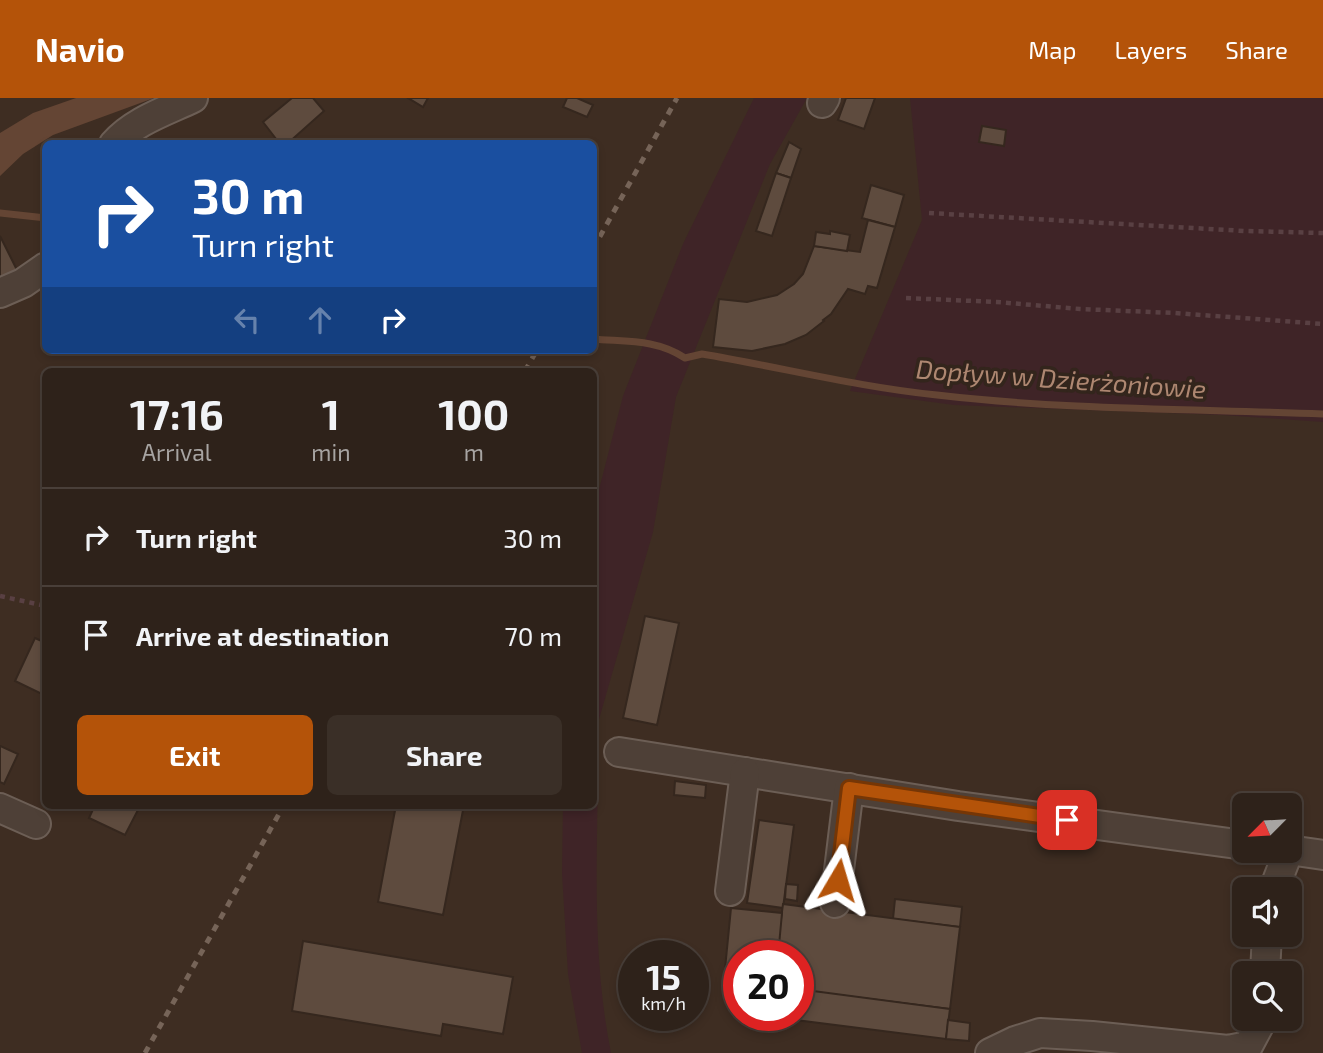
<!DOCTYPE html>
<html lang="en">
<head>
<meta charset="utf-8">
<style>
  body { margin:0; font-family:"Exo 2",sans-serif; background:#3a2f27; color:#f1f3f6; height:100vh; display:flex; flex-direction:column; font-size:26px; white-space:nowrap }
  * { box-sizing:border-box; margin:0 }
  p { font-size:23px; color:#a7a4a2 }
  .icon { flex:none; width:38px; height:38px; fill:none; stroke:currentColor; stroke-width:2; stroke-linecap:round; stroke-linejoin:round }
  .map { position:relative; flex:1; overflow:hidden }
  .drawer { position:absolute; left:42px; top:270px; width:555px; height:441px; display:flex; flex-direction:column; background:#2e221a; border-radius:10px; box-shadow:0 4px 10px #0003,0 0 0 2px #493f39 }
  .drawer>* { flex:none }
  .guide { position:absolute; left:42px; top:42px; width:555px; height:214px; border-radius:10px; box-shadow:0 4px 10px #0003,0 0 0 2px #493f39; background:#1a4fa0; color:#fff; overflow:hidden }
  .needle { width:46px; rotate:246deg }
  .buttons { position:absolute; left:1232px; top:695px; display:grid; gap:14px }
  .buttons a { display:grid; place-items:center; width:70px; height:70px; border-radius:10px; background:#2e221a; box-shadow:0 4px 10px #0003,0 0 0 2px #493f39; font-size:35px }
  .speed { position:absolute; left:618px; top:842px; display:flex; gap:14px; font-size:35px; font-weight:700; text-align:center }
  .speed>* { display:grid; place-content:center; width:91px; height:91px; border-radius:50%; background:#2e221a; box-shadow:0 4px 10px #0003,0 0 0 2px #493f39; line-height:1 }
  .speed small { font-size:18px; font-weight:400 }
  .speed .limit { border:10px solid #d22; background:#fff; color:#111 }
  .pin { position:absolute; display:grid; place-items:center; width:60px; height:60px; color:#fff; margin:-30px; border-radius:14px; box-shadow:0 4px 10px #0006 }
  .me { position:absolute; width:77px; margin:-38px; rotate:7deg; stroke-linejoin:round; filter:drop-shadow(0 0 5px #0008) }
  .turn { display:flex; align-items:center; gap:24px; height:147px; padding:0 35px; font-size:32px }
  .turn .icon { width:91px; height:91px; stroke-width:2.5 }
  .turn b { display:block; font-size:49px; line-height:60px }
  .lanes { display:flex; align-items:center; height:66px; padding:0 35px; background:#0003; justify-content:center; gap:35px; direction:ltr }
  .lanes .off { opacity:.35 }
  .eta { display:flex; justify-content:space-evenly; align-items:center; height:119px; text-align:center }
  .eta b { font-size:42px; font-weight:700; line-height:49px }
  .cta { display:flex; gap:14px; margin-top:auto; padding:14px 35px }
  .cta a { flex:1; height:80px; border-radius:10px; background:#b45309; color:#fff; font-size:28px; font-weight:700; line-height:80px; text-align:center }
  .cta a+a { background:#3a2f27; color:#f1f3f6 }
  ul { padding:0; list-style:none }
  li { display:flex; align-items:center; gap:21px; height:98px; padding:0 35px; border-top:2px solid #493f39 }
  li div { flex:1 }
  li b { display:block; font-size:26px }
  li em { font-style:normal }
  header { display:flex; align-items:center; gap:42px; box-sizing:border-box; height:98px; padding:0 35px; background:#b45309; color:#fff }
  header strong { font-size:33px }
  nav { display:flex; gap:38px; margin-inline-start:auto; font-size:24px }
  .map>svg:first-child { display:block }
  .green { fill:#3f2427 }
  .water { fill:#644534 }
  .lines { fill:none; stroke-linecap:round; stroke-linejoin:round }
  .stream { stroke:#644534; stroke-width:7 }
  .building { fill:#5e4b3e; stroke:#35271e; stroke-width:2 }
  .minor-casing { stroke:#6c5e55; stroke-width:32 }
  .path { stroke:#594043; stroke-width:4.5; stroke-dasharray:5 5; stroke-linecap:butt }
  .minor { stroke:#4e4037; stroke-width:28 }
  .rail { stroke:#766458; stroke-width:5; stroke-dasharray:7 7; stroke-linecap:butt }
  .route-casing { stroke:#753606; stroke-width:18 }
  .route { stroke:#b45309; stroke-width:12 }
  .labels { text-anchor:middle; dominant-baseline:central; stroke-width:7; stroke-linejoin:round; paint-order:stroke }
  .water-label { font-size:26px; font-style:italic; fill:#ae8771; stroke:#33251c }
</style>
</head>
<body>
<header>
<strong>Navio</strong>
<nav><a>Map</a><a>Layers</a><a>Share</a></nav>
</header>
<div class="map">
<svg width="1323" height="955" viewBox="0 0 1323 955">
  <rect width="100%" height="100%" fill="#3e2d22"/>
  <g class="green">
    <polygon points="754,0 807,0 770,66 676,299 653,434 595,635 593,635 593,415 623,298 683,146"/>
    <polygon points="910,0 1323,0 1323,324 1221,317 954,307 850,293 922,122"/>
    <path d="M593 668 598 669C597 765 592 860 611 955H582L568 876 562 775 563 707H593Z"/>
  </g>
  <polygon class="water" points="76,0 154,0 53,37 23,56 0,78 0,35 33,15"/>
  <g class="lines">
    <g class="stream">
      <polyline points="0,115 46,120"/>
      <path d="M593 241C627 244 656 241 685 260L702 256C780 269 858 289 937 297 1065 312 1195 311 1323 316"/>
    </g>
  </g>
  <g class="building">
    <polygon points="292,0 313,0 324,13 287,46 280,46 263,24"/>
    <polygon points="408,0 428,0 423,9"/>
    <polygon points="567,0 577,0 593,7 587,19 563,9"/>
    <polygon points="846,0 875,0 864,31 838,22"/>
    <polygon points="982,28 1006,32 1004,48 979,44"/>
    <polygon points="789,44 801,51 791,80 776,75"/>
    <polygon points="776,75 791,80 772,138 756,133"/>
    <polygon points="871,87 904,97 895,129 862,120"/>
    <polygon points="868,122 895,129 877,190 868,188 865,196 848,191 831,216 823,222 824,223 806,237 785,246 752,253 713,249 719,201 747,204 777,197 794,186 803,176 814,148 860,154"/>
    <polygon points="830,133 850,137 847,153 814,148 816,134 830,136"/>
    <polygon points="0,138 17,172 0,181"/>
    <polygon points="645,518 679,525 657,627 623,620"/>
    <polygon points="35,540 46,545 46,598 15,583"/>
    <polygon points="0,648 18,656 4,686 0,684"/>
    <polygon points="675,683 706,687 705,700 674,697"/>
    <polygon points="95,707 128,707 138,712 125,737 89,720"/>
    <polygon points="396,707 464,707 443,817 378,804"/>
    <polygon points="759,722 794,727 783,810 747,805"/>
    <polygon points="786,786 798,787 797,803 785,801"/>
    <polygon points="895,801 962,809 960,829 893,821"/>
    <polygon points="783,806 960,829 950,911 798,892 798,858 776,858"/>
    <polygon points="731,810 782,815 778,858 738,858 738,882 724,881"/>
    <polygon points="303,843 513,879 503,936 443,926 441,938 292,913"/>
    <polygon points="798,891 950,911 946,941 780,920 780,917 798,917"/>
    <polygon points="948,922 970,925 969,943 946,941"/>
  </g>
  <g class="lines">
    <defs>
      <g id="minor">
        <polyline points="822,5 825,0"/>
        <path d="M114 46C134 23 166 13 193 0"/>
        <polyline points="0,195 23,185 46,169"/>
        <polyline points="619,654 958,708 1244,747"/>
        <polyline points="0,710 36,726"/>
        <polyline points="1289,752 1323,757"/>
        <polyline points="1274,791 1289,752"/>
        <polyline points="730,793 745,674"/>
        <polyline points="835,805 849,690"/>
        <polyline points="1265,875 1267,836"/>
        <polyline points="990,955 1015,943 1040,935 1092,938 1228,952 1248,948 1263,920"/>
      </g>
    </defs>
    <use href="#minor" class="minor-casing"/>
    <g class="path">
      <polyline points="929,115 1245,133 1323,135"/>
      <polyline points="906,200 997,204 1080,211 1175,215 1323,226"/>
      <polyline points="0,498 46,508"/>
    </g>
    <use href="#minor" class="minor"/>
    <g class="rail">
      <polyline points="593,151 677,0"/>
      <polyline points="525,273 537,252"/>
      <polyline points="145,955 284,707"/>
    </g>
  </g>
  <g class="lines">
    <defs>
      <polyline id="route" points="838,782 849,690 1067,722"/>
    </defs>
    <use href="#route" class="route-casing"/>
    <use href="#route" class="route"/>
  </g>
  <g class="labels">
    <g class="water-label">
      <text transform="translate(1061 280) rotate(4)">Dopływ w Dzierżoniowie</text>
    </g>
  </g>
</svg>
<div class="buttons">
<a><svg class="needle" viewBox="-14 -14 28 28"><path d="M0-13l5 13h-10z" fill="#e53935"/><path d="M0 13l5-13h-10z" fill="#a7a4a2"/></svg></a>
<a><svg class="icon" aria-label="sound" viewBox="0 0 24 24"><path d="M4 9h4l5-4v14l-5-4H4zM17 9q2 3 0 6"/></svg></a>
<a><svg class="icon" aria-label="search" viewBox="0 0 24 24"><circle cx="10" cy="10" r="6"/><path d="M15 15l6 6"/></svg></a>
</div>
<div class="speed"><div>15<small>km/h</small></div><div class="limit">20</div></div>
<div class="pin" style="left:1067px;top:722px;background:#d93025"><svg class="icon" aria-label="arrive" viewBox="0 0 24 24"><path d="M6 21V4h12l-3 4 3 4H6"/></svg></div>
<svg class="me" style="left:838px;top:782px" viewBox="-20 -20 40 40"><path d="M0-17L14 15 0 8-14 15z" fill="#b45309" stroke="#fff" stroke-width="4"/></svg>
<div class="guide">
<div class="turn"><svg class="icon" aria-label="right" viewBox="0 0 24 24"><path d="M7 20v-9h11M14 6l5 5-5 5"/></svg><div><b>30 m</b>Turn right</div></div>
<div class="lanes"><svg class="icon off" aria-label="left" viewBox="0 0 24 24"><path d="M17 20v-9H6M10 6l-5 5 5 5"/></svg><svg class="icon off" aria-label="ahead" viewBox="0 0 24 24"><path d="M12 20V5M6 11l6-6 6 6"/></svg><svg class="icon" aria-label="right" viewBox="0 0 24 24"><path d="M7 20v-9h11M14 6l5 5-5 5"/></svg></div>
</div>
<section class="drawer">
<div class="eta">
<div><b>17:16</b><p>Arrival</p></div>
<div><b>1</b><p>min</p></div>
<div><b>100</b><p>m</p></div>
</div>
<ul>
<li><svg class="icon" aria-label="right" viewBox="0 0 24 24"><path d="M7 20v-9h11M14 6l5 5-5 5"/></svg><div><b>Turn right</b></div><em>30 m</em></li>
<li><svg class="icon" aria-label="arrive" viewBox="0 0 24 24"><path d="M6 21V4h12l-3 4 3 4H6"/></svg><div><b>Arrive at destination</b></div><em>70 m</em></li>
</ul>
<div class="cta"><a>Exit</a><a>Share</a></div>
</section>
</div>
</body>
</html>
